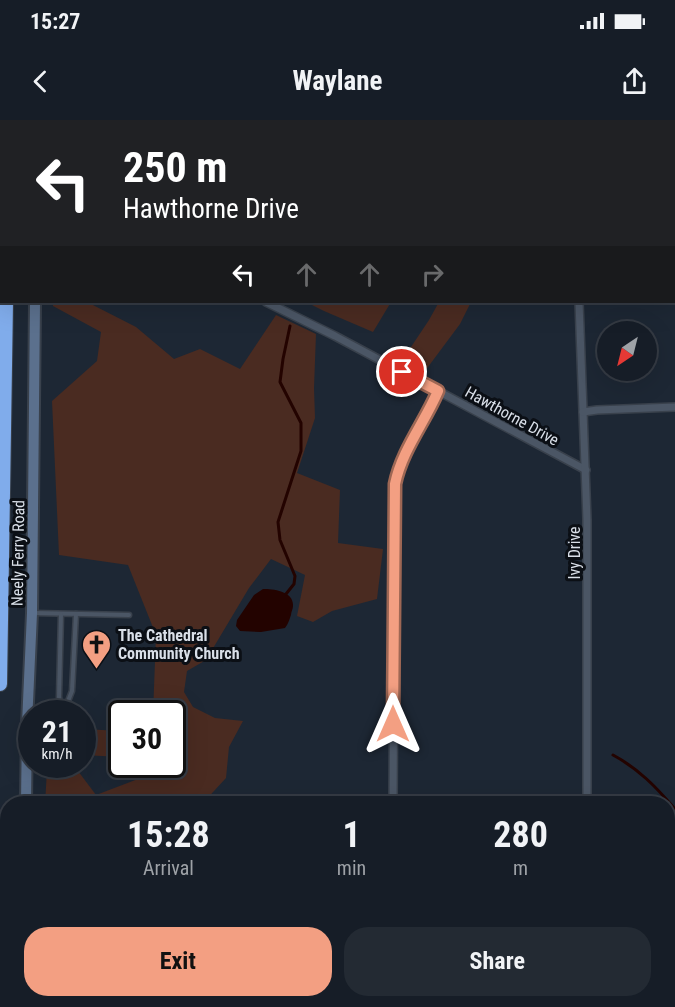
<!DOCTYPE html>
<html lang="en">
<head>
<meta charset="utf-8">
<style>
  body { margin:0; font-family:"Roboto Condensed",sans-serif; background:#232a33; color:#f1f3f6; height:100vh; display:flex; flex-direction:column; font-size:22px; white-space:nowrap }
  * { box-sizing:border-box; margin:0 }
  p { font-size:20px; color:#9ea2a7 }
  .icon { flex:none; width:33px; height:33px; fill:none; stroke:currentColor; stroke-width:2; stroke-linecap:round; stroke-linejoin:round }
  .map { position:relative; flex:1; overflow:hidden }
  .details { position:absolute; left:0px; top:676px; width:675px; height:212px; display:flex; flex-direction:column; background:#161d27; border-radius:24px 24px 0 0; box-shadow:0 6px 24px #0002,0 0 0 2px #353b44 }
  .details>* { flex:none }
  .top-card { position:absolute; left:0px; top:0px; width:675px; height:183px; box-shadow:0 6px 24px #0002,0 0 0 2px #353b44; background:#202124; color:#fff; overflow:hidden }
  .needle { width:39px; rotate:215deg }
  .buttons { position:absolute; left:597px; top:201px; display:grid; gap:12px }
  .buttons a { display:grid; place-items:center; width:60px; height:60px; border-radius:50%; background:#161d27; box-shadow:0 6px 24px #0002,0 0 0 2px #353b44; font-size:30px }
  .speed { position:absolute; left:18px; top:580px; display:flex; gap:12px; font-size:30px; font-weight:700; text-align:center }
  .speed>* { display:grid; place-content:center; width:78px; height:78px; border-radius:50%; background:#161d27; box-shadow:0 6px 24px #0002,0 0 0 2px #353b44; line-height:1 }
  .speed small { font-size:15px; font-weight:400 }
  .speed .limit { border:3px solid #111; border-radius:9px; background:#fff; color:#111 }
  .pin { position:absolute; display:grid; place-items:center; width:51px; height:51px; color:#fff; margin:-26px; border:3px solid #fff; border-radius:50%; box-shadow:0 2px 6px #0007 }
  .me { position:absolute; width:66px; margin:-33px; rotate:0deg; stroke-linejoin:round; filter:drop-shadow(0 0 4px #0008) }
  .turn { display:flex; align-items:center; gap:21px; height:126px; padding:0 24px; font-size:27px }
  .turn .icon { width:78px; height:78px; stroke-width:2.5 }
  .turn b { display:block; font-size:42px; line-height:51px }
  .lanes { display:flex; align-items:center; height:57px; padding:0 24px; background:#0003; justify-content:center; gap:30px; direction:ltr }
  .lanes .off { opacity:.35 }
  .eta { display:flex; justify-content:space-evenly; align-items:center; height:102px; text-align:center }
  .eta b { font-size:36px; font-weight:700; line-height:42px }
  .cta { display:flex; gap:12px; margin-top:auto; padding:12px 24px }
  .cta a { flex:1; height:69px; border-radius:24px; background:#f39f82; color:#111; font-size:24px; font-weight:700; line-height:69px; text-align:center }
  .cta a+a { background:#232a33; color:#f1f3f6 }
  .status { display:flex; justify-content:space-between; align-items:center; height:42px; padding:0 30px; background:#161d27; direction:ltr }
  .status svg { height:16px; fill:currentColor }
  header { display:flex; justify-content:space-between; align-items:center; height:78px; padding:0 24px; background:#161d27; font-size:27px; font-weight:700 }
  .map>svg:first-child { display:block }
  .green { fill:#4a2b21 }
  .water { fill:#230300 }
  .lines { fill:none; stroke-linecap:round; stroke-linejoin:round }
  .stream { stroke:#230300; stroke-width:3 }
  .lane-casing { stroke:#39414c; stroke-width:7 }
  .street-casing { stroke:#39414c; stroke-width:10 }
  .secondary-casing { stroke:#39414c; stroke-width:14 }
  .highway-casing { stroke:#39414c; stroke-width:16 }
  .lane { stroke:#4b5665; stroke-width:4 }
  .street { stroke:#4b5665; stroke-width:7 }
  .secondary { stroke:#5b708d; stroke-width:10 }
  .highway { stroke:#80aceb; stroke-width:14 }
  .route-casing { stroke:#9e6754; stroke-width:15 }
  .route { stroke:#f39f82; stroke-width:10 }
  .labels { text-anchor:middle; dominant-baseline:central; stroke-width:6; stroke-linejoin:round; paint-order:stroke }
  .street-label { font-size:16px; fill:#d9dfe8; stroke:#0b0f15 }
  .poi-label { font-size:16px; font-weight:bold; fill:#d9dfe8; stroke:#0b0f15; text-anchor:start }
</style>
</head>
<body>
<div class="status"><b>15:27</b><svg viewBox="0 0 49 12"><path d="M0 12V9h3v3zM5 12V6h3v6zM10 12V3h3v9zM15 12V0h3v12zM26 1h20v11H26zM47 4h2v5h-2z"/></svg></div>
<header><svg class="icon" aria-label="back" viewBox="0 0 24 24"><path d="M15 5l-7 7 7 7"/></svg>Waylane<svg class="icon" aria-label="share" viewBox="0 0 24 24"><path d="M12 15V3M7 8l5-5 5 5M5 13v7h14v-7"/></svg></header>
<div class="map">
<svg width="675" height="887" viewBox="0 0 675 887">
  <rect width="100%" height="100%" fill="#1d2734"/>
  <g class="green">
    <polygon points="53,182 87,182 136,207 174,239 200,229 240,249 276,195 316,214 314,268 315,298 297,353 340,370 338,423 383,429 377,479 332,491 313,502 297,496 305,455 271,439 249,468 206,540 187,551 184,572 193,587 215,598 243,601 229,627 226,658 202,684 45,684 47,650 78,651 96,675 138,659 143,645 172,645 172,594 153,594 156,515 128,445 59,435 52,281 97,241 101,212 53,186"/>
    <polygon points="306,182 391,182 373,212 324,191"/>
    <polygon points="439,182 471,182 460,204 425,251 403,239 429,200"/>
    <polygon points="83,609 121,611 121,637 83,635"/>
  </g>
  <g class="water">
    <path d="M263 469C273 469 294 471 293 486 293 489 291 492 291 495 289 501 288 504 285 508L261 512 240 511 236 506 237 500 254 475Z"/>
    <polygon points="675,768 675,843 668,843 668,773"/>
  </g>
  <g class="lines">
    <g class="stream">
      <polyline points="459,2 460,0"/>
      <polyline points="286,474 294,464 295,456 280,420 278,402 301,331 301,303 280,262 283,239 290,206"/>
      <path d="M613 635C639 649 656 667 675 689"/>
    </g>
    <defs>
      <g id="lane">
        <polyline points="34,493 129,495"/>
        <polyline points="61,494 59,577 62,593"/>
        <polyline points="63,594 72,571 76,494"/>
        <polyline points="97,880 97,887"/>
      </g>
      <g id="street">
        <polyline points="572,0 572,2"/>
        <polyline points="266,182 335,216 586,350"/>
        <polyline points="579,182 587,400 587,684"/>
        <polyline points="583,292 597,290 675,287"/>
        <polyline points="374,684 393,681"/>
        <path d="M393 684 395 364C402 330 425 303 438 271"/>
        <polyline points="214,880 216,887"/>
        <polyline points="459,880 463,887"/>
      </g>
      <g id="secondary">
        <polyline points="38,2 38,0"/>
        <polyline points="26,684 27,604 32,493 35,182"/>
        <polyline points="668,736 675,731"/>
        <polyline points="23,887 23,880"/>
        <polyline points="360,887 394,880"/>
      </g>
      <g id="highway">
        <polyline points="8,2 8,0"/>
        <polyline points="0,564 6,182"/>
      </g>
    </defs>
    <use href="#lane" class="lane-casing"/>
    <use href="#street" class="street-casing"/>
    <use href="#secondary" class="secondary-casing"/>
    <use href="#highway" class="highway-casing"/>
    <use href="#lane" class="lane"/>
    <use href="#street" class="street"/>
    <use href="#secondary" class="secondary"/>
    <use href="#highway" class="highway"/>
  </g>
  <g class="lines">
    <defs>
      <path id="route" d="M393 604 395 364C402 330 425 302 438 271L402 252"/>
    </defs>
    <use href="#route" class="route-casing"/>
    <use href="#route" class="route"/>
  </g>
  <defs>
    <symbol id="church-pin" viewBox="-11 -11 22 30"><path d="M0 17L-7.5 6A9.5 9.5 0 1 1 7.5 6Z" fill="#f39f82" stroke="#0b0f15"/><path d="M-1.2-6h2.4v3.5h3.3v2.4h-3.3V6h-2.4V-.1h-3.3v-2.4h3.3Z" fill="#111"/></symbol>
  </defs>
  <g fill-rule="evenodd">
    <use href="#church-pin" x="80" y="508" width="33" height="45"/>
  </g>
  <g class="labels">
    <g class="street-label">
      <text transform="translate(512 296) rotate(29)">Hawthorne Drive</text>
      <text transform="translate(18 433) rotate(-89)">Neely Ferry Road</text>
      <text transform="translate(574 433) rotate(-90)">Ivy Drive</text>
    </g>
    <g class="poi-label">
      <text x="118" y="515">The Cathedral<tspan x="118" dy="18">Community Church</tspan></text>
    </g>
  </g>
</svg>
<div class="buttons">
<a><svg class="needle" viewBox="-14 -14 28 28"><path d="M0-13l5 13h-10z" fill="#e53935"/><path d="M0 13l5-13h-10z" fill="#9ea2a7"/></svg></a>
</div>
<div class="speed"><div>21<small>km/h</small></div><div class="limit">30</div></div>
<div class="pin" style="left:402px;top:252px;background:#d93025"><svg class="icon" aria-label="arrive" viewBox="0 0 24 24"><path d="M6 21V4h12l-3 4 3 4H6"/></svg></div>
<svg class="me" style="left:393px;top:604px" viewBox="-20 -20 40 40"><path d="M0-17L14 15 0 8-14 15z" fill="#f39f82" stroke="#fff" stroke-width="4"/></svg>
<div class="top-card">
<div class="turn"><svg class="icon" aria-label="left" viewBox="0 0 24 24"><path d="M17 20v-9H6M10 6l-5 5 5 5"/></svg><div><b>250 m</b>Hawthorne Drive</div></div>
<div class="lanes"><svg class="icon" aria-label="left" viewBox="0 0 24 24"><path d="M17 20v-9H6M10 6l-5 5 5 5"/></svg><svg class="icon off" aria-label="ahead" viewBox="0 0 24 24"><path d="M12 20V5M6 11l6-6 6 6"/></svg><svg class="icon off" aria-label="ahead" viewBox="0 0 24 24"><path d="M12 20V5M6 11l6-6 6 6"/></svg><svg class="icon off" aria-label="right" viewBox="0 0 24 24"><path d="M7 20v-9h11M14 6l5 5-5 5"/></svg></div>
</div>
<section class="details">
<div class="eta">
<div><b>15:28</b><p>Arrival</p></div>
<div><b>1</b><p>min</p></div>
<div><b>280</b><p>m</p></div>
</div>
<div class="cta"><a>Exit</a><a>Share</a></div>
</section>
</div>
</body>
</html>
